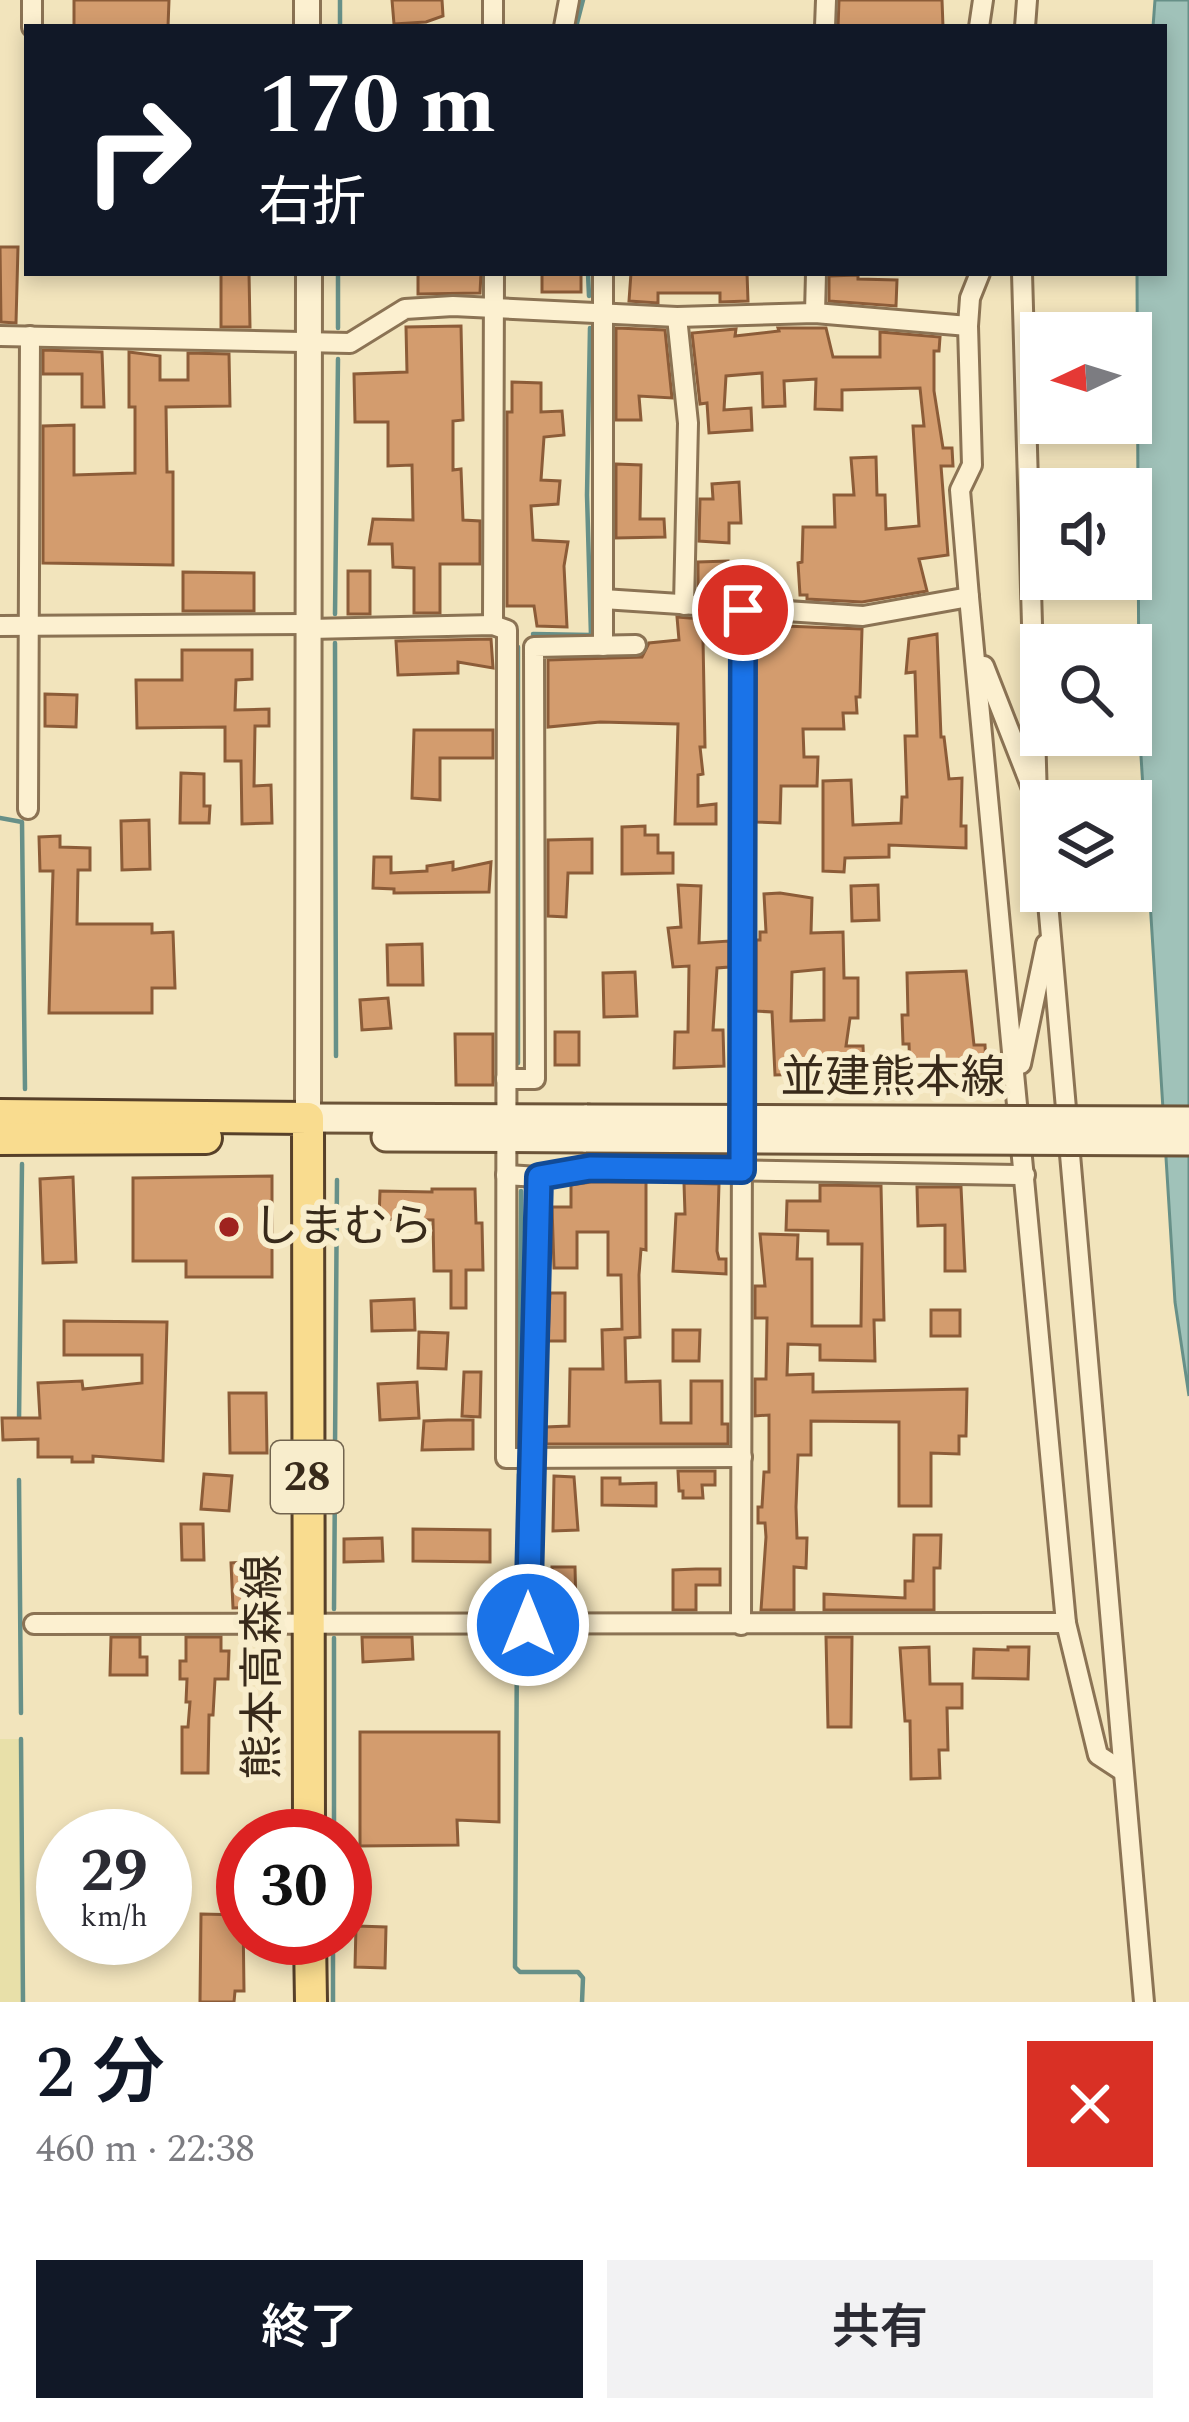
<!DOCTYPE html>
<html lang="ja">
<head>
<meta charset="utf-8">
<style>
  body { margin:0; font-family:Spectral,"Noto Sans JP",serif; background:#f2f2f3; color:#2b2b33; height:100vh; display:flex; flex-direction:column; font-size:45px; white-space:nowrap }
  * { box-sizing:border-box; margin:0 }
  p { font-size:39px; color:#7c7c81 }
  .icon { flex:none; width:66px; height:66px; fill:none; stroke:currentColor; stroke-width:2; stroke-linecap:round; stroke-linejoin:round }
  .map { position:relative; height:2002px; overflow:hidden }
  .side { display:flex; flex-direction:column; background:#fff; flex:1 }
  .side>* { flex:none }
  .hud { position:absolute; left:24px; top:24px; width:1143px; height:252px; border-radius:0px; box-shadow:0 6px 18px #0003; background:#111827; color:#fff; overflow:hidden }
  .needle { width:78px; rotate:266deg }
  .controls { position:absolute; left:1020px; top:312px; display:grid; gap:24px }
  .controls a { display:grid; place-items:center; width:132px; height:132px; border-radius:0px; background:#fff; box-shadow:0 6px 18px #0003; font-size:60px }
  .speed { position:absolute; left:36px; top:1809px; display:flex; gap:24px; font-size:60px; font-weight:700; text-align:center }
  .speed>* { display:grid; place-content:center; width:156px; height:156px; border-radius:50%; background:#fff; box-shadow:0 6px 18px #0003; line-height:1 }
  .speed small { font-size:30px; font-weight:400 }
  .speed .limit { border:18px solid #d22; background:#fff; color:#111 }
  .pin { position:absolute; display:grid; place-items:center; width:102px; height:102px; color:#fff; margin:-51px; border:6px solid #fff; border-radius:50%; box-shadow:0 3px 12px #0007 }
  .me { position:absolute; width:132px; margin:-66px; rotate:0deg; stroke-linejoin:round; filter:drop-shadow(0 0 9px #0008) }
  .turn { display:flex; align-items:center; gap:42px; height:252px; padding:0 36px; font-size:54px }
  .turn .icon { width:156px; height:156px; stroke-width:2.5 }
  .turn b { display:block; font-size:84px; line-height:102px }
  .round { display:grid; place-items:center; flex:none; width:126px; height:126px; border-radius:0px; background:#f2f2f3 }
  .headline { display:flex; align-items:center; justify-content:space-between; height:204px; padding:0 36px }
  h1 { font-size:72px; font-weight:600; line-height:90px; color:#111827 }
  .button { display:flex; gap:24px; margin-top:auto; padding:24px 36px }
  .button a { flex:1; height:138px; border-radius:0px; background:#111827; color:#fff; font-size:48px; font-weight:600; line-height:138px; text-align:center }
  .button a+a { background:#f2f2f3; color:#2b2b33 }
  .map>svg:first-child { display:block }
  .farmland { fill:#e8e0a9 }
  .water { fill:#a0c2b9; stroke:#679088; stroke-width:3 }
  .lines { fill:none; stroke-linecap:round; stroke-linejoin:round }
  .stream { stroke:#679088; stroke-width:4.5 }
  .building { fill:#d39c6e; stroke:#8c5c38; stroke-width:3; fill-rule:evenodd }
  .minor-casing { stroke:#8b7354; stroke-width:24 }
  .tertiary-casing { stroke:#8b7354; stroke-width:30 }
  .secondary-casing { stroke:#6c5438; stroke-width:33 }
  .primary-casing { stroke:#574029; stroke-width:36 }
  .minor { stroke:#fcf0d0; stroke-width:18 }
  .tertiary { stroke:#fcf0d0; stroke-width:24 }
  .secondary { stroke:#fcf0d0; stroke-width:27 }
  .primary { stroke:#f9dc8f; stroke-width:30 }
  .secondary-bridge-casing { stroke:#6c5438; stroke-width:33; stroke-linecap:butt }
  .secondary-bridge { stroke:#fcf0d0; stroke-width:27 }
  .route-casing { stroke:#114b97; stroke-width:30 }
  .route { stroke:#1a73e8; stroke-width:21 }
  .poi-dot { fill:#9f231f; stroke:#f8edcc; stroke-width:4.5 }
  .labels { text-anchor:middle; dominant-baseline:central; stroke-width:12; stroke-linejoin:round; paint-order:stroke }
  .shield { fill:#f8edcc; stroke:#72644f; stroke-width:3 }
  .shield-label { font-size:42px; font-weight:bold; fill:#382a1a }
  .street-label { font-size:45px; fill:#382a1a; stroke:#f8edcc }
  .poi-label { font-size:45px; fill:#382a1a; stroke:#f8edcc; text-anchor:start }
</style>
</head>
<body>
<div class="map">
<svg width="1189" height="2002" viewBox="0 0 1189 2002">
  <rect width="100%" height="100%" fill="#f2e4bc"/>
  <polygon class="farmland" points="0,1739 21,1739 23,2002 0,2002"/>
  <polygon class="water" points="1155,0 1189,0 1189,1396 1175,1302 1139,724 1137,273 1164,273 1164,27 1153,27"/>
  <g class="lines">
    <g class="stream">
      <polyline points="340,27 340,0"/>
      <polyline points="576,27 583,0"/>
      <polyline points="588,273 589,296"/>
      <polyline points="338,328 338,273"/>
      <polyline points="335,614 338,359"/>
      <polyline points="533,634 591,635 587,495 590,328"/>
      <polyline points="335,643 336,1056"/>
      <polyline points="518,647 518,1063"/>
      <polyline points="0,818 22,822 25,1089"/>
      <polyline points="19,1421 22,1164"/>
      <polyline points="519,1445 521,1191"/>
      <polyline points="335,1448 337,1180"/>
      <polyline points="19,1480 21,1713"/>
      <polyline points="334,1609 335,1477"/>
      <polyline points="518,1610 519,1474"/>
      <polyline points="517,1639 515,1967 520,1972 578,1972 583,1978 582,2002"/>
      <polyline points="21,1739 23,2002"/>
      <polyline points="334,1836 334,1638"/>
      <polyline points="333,2002 333,1938"/>
    </g>
  </g>
  <g class="building">
    <polygon points="74,0 169,0 168,27 74,27"/>
    <polygon points="392,0 442,0 443,16 426,22 394,24"/>
    <polygon points="839,0 942,0 943,27 838,27"/>
    <polygon points="0,247 18,247 16,323 1,322"/>
    <polygon points="221,273 249,273 250,327 221,327"/>
    <polygon points="418,273 481,273 480,293 418,294"/>
    <rect x="542" y="273" width="39" height="19"/>
    <polygon points="631,273 747,273 748,301 720,302 720,293 658,293 658,303 629,301"/>
    <polygon points="858,275 858,279 897,280 896,306 829,301 829,276"/>
    <polygon points="461,326 463,420 453,421 453,470 461,469 463,520 480,521 480,564 440,564 440,613 414,613 414,568 393,567 392,544 369,544 373,519 413,520 412,465 388,466 388,422 355,422 354,374 407,372 406,327"/>
    <polygon points="616,328 665,330 672,398 639,396 641,420 616,420"/>
    <polygon points="778,328 826,328 833,357 880,357 880,332 940,337 939,351 934,351 934,391 943,448 952,448 953,466 941,466 948,555 919,559 927,591 862,602 807,599 807,595 800,595 798,563 802,562 803,527 835,527 834,495 854,495 851,458 876,457 877,495 885,495 886,529 919,526 913,426 924,426 920,388 842,390 842,410 815,409 816,379 784,381 785,406 763,407 762,373 726,376 724,410 751,408 752,430 709,433 707,403 700,404 692,333 736,329 735,336 779,331"/>
    <polygon points="43,350 102,352 104,407 82,407 82,374 43,374"/>
    <polygon points="129,352 160,356 160,380 188,380 188,353 229,354 230,406 166,407 167,472 173,472 173,565 43,563 43,426 74,425 74,475 135,473 135,407 129,407"/>
    <polygon points="512,382 541,383 541,412 562,411 564,435 544,437 541,480 560,481 558,504 531,506 533,540 568,542 564,566 567,627 537,626 534,606 507,606 507,412 512,412"/>
    <polygon points="616,464 641,465 640,519 664,519 665,537 616,538"/>
    <polygon points="739,482 741,523 729,523 729,543 699,541 700,499 713,499 712,484"/>
    <polygon points="728,561 727,589 698,586 698,562"/>
    <rect x="348" y="571" width="22" height="43"/>
    <polygon points="183,572 254,573 254,611 183,611"/>
    <polygon points="677,617 728,621 729,638 703,639 705,747 700,747 703,774 698,775 698,806 716,804 716,824 675,824 678,724 600,722 548,727 548,660 642,657 649,643 679,640"/>
    <polygon points="784,626 862,629 860,697 856,697 857,713 843,713 844,729 803,729 804,757 818,757 817,786 781,786 780,823 756,822 756,639 784,636"/>
    <polygon points="937,634 941,737 944,737 949,779 962,778 961,826 966,826 966,848 889,845 889,857 845,858 844,872 823,871 823,781 851,780 853,825 901,823 902,797 907,797 905,736 917,736 915,672 906,673 909,639"/>
    <polygon points="491,639 493,668 458,662 458,673 398,675 396,641"/>
    <polygon points="182,650 252,650 252,679 236,680 235,710 269,709 269,726 255,726 254,786 271,785 272,823 242,824 241,761 225,761 225,727 137,728 136,680 182,680"/>
    <polygon points="45,694 77,695 76,727 45,726"/>
    <polygon points="414,730 493,730 493,758 440,758 440,800 412,798"/>
    <polygon points="181,773 204,774 204,806 210,806 209,823 180,823"/>
    <polygon points="149,820 150,869 122,870 121,821"/>
    <polygon points="645,826 645,835 658,835 658,853 673,853 673,873 622,874 622,827"/>
    <polygon points="60,836 60,847 90,848 90,870 78,870 77,924 152,924 152,933 173,932 175,988 152,988 152,1013 49,1013 53,871 40,871 39,837"/>
    <polygon points="592,839 592,873 568,873 566,917 548,916 548,840"/>
    <polygon points="374,857 391,857 391,873 427,871 427,866 453,862 453,870 491,862 489,892 394,893 394,889 373,888"/>
    <polygon points="678,885 701,886 699,943 729,941 729,967 717,968 713,1030 723,1030 724,1066 674,1068 675,1032 688,1032 689,966 673,967 668,928 681,927"/>
    <polygon points="878,885 879,920 852,921 851,886"/>
    <path d="M780 893 812 898 811 933 843 932 844 978H858V1018H850L846 1046H863L864 1070 809 1067 810 1074 775 1075 772 1012 756 1011V940H760V932H766L764 894ZM824 969V1020L791 1021 792 972Z"/>
    <polygon points="422,944 423,985 388,985 387,945"/>
    <polygon points="966,971 974,1045 985,1045 986,1067 910,1071 909,1044 903,1044 902,1015 908,1015 907,973"/>
    <polygon points="635,972 637,1016 604,1017 603,973"/>
    <polygon points="388,998 391,1028 362,1030 360,1000"/>
    <rect x="555" y="1032" width="24" height="33"/>
    <polygon points="455,1034 493,1034 493,1085 456,1085"/>
    <polygon points="272,1176 272,1277 186,1277 186,1261 133,1261 133,1178"/>
    <polygon points="73,1177 76,1262 43,1263 40,1179"/>
    <polygon points="591,1182 646,1182 646,1250 641,1249 639,1275 640,1337 625,1338 626,1382 660,1381 661,1423 691,1423 691,1381 722,1381 722,1424 728,1424 728,1444 546,1444 546,1427 569,1426 570,1369 603,1369 602,1330 622,1329 621,1275 608,1275 608,1232 577,1232 577,1268 554,1268 552,1207 571,1207 571,1185"/>
    <polygon points="684,1183 719,1184 717,1251 719,1259 726,1259 726,1274 673,1271 676,1214 685,1214"/>
    <polygon points="820,1185 881,1186 884,1320 874,1320 875,1361 820,1360 820,1345 788,1344 787,1375 813,1374 813,1392 967,1389 966,1436 959,1436 959,1454 931,1453 931,1506 899,1506 899,1422 811,1421 811,1455 798,1455 796,1507 797,1538 807,1538 806,1568 794,1567 794,1610 761,1610 766,1537 765,1523 758,1523 758,1507 762,1507 764,1472 769,1472 769,1415 755,1416 755,1379 766,1379 767,1318 755,1318 755,1286 765,1286 760,1234 798,1235 797,1259 812,1259 812,1326 861,1326 862,1244 828,1244 828,1231 786,1230 787,1201 820,1201"/>
    <polygon points="917,1187 961,1187 965,1271 945,1271 945,1225 918,1226"/>
    <polygon points="432,1189 475,1189 476,1223 482,1223 483,1270 466,1270 466,1308 451,1308 451,1271 434,1271 433,1220 379,1219 380,1191 432,1192"/>
    <polygon points="550,1293 565,1293 565,1341 548,1341"/>
    <polygon points="414,1299 415,1330 372,1331 371,1301"/>
    <rect x="931" y="1310" width="29" height="26"/>
    <polygon points="64,1321 167,1322 163,1461 93,1456 93,1462 72,1462 72,1457 38,1457 38,1439 3,1440 2,1418 40,1418 38,1383 82,1381 83,1389 142,1383 142,1355 64,1355"/>
    <polygon points="673,1330 700,1330 699,1361 673,1361"/>
    <polygon points="419,1332 448,1333 446,1369 418,1368"/>
    <polygon points="464,1372 481,1372 480,1417 462,1416"/>
    <polygon points="417,1382 419,1418 380,1420 378,1384"/>
    <polygon points="229,1393 266,1393 267,1453 230,1453"/>
    <polygon points="448,1420 473,1420 473,1449 422,1450 424,1421"/>
    <polygon points="678,1471 715,1471 715,1485 702,1485 703,1498 683,1498 683,1491 679,1491"/>
    <polygon points="204,1474 232,1476 229,1511 201,1509"/>
    <polygon points="554,1476 574,1477 578,1530 553,1531"/>
    <polygon points="602,1478 620,1478 620,1484 656,1483 656,1506 602,1505"/>
    <polygon points="181,1524 203,1524 204,1560 182,1560"/>
    <polygon points="413,1529 490,1530 490,1562 413,1561"/>
    <polygon points="914,1535 941,1535 940,1568 934,1568 934,1610 824,1610 824,1594 905,1598 905,1581 913,1581"/>
    <polygon points="382,1538 383,1561 344,1562 344,1539"/>
    <polygon points="246,1562 248,1582 263,1581 264,1607 233,1608 231,1563"/>
    <polygon points="552,1567 575,1567 576,1610 553,1610"/>
    <polygon points="696,1569 720,1569 720,1585 696,1585 696,1610 673,1610 673,1570"/>
    <polygon points="111,1637 140,1637 140,1657 147,1657 147,1675 110,1675"/>
    <polygon points="186,1637 221,1637 221,1651 229,1651 228,1679 215,1679 213,1715 209,1715 208,1773 182,1773 182,1727 188,1727 190,1702 186,1702 187,1679 180,1679 180,1661 186,1661"/>
    <polygon points="362,1637 412,1637 413,1659 363,1662"/>
    <polygon points="826,1637 852,1637 851,1727 828,1727"/>
    <polygon points="929,1647 930,1684 962,1684 962,1708 947,1708 948,1750 939,1750 940,1778 911,1779 910,1721 905,1721 900,1648"/>
    <polygon points="1008,1647 1029,1647 1028,1679 973,1678 974,1649 1008,1650"/>
    <polygon points="360,1732 499,1732 499,1822 457,1820 458,1845 360,1846"/>
    <polygon points="201,1914 243,1915 244,1991 235,1991 234,2002 200,2002"/>
    <polygon points="356,1926 386,1927 385,1968 355,1967"/>
  </g>
  <g class="lines">
    <defs>
      <g id="minor">
        <polyline points="32,0 32,27"/>
        <polyline points="493,27 493,0"/>
        <polyline points="564,27 569,0"/>
        <polyline points="825,27 826,0"/>
        <polyline points="979,27 983,0"/>
        <polyline points="1025,27 1027,0"/>
        <polyline points="603,273 603,646"/>
        <polyline points="1022,273 1037,800 1041,839"/>
        <polyline points="815,313 816,273"/>
        <polyline points="677,317 688,423 684,605"/>
        <polyline points="0,336 350,343 405,309 453,306 677,317 815,313 968,326"/>
        <polyline points="969,597 1066,1623 1098,1755 1121,1770"/>
        <polyline points="603,599 863,616 969,597 960,490 972,465 968,326 970,298 980,273"/>
        <polyline points="493,625 494,273"/>
        <polyline points="0,626 309,624"/>
        <polyline points="309,629 493,625 507,630 506,1458 742,1457"/>
        <polyline points="984,666 1031,786"/>
        <polyline points="28,809 30,336"/>
        <polyline points="1047,891 1144,2002"/>
        <polyline points="1021,1064 1046,944"/>
        <polyline points="506,1079 535,1079 534,647 636,645"/>
        <polyline points="506,1175 539,1177 590,1168 1025,1175"/>
        <polyline points="34,1624 1066,1623"/>
        <polyline points="528,1625 539,1177"/>
        <polyline points="741,1625 743,610"/>
      </g>
      <g id="tertiary">
        <polyline points="307,27 307,0"/>
        <polyline points="308,1118 309,273"/>
      </g>
      <g id="secondary">
        <polyline points="308,1118 587,1119"/>
        <polyline points="386,1137 586,1138"/>
      </g>
      <g id="primary">
        <polyline points="0,1115 308,1118 309,1836"/>
        <polyline points="0,1139 206,1138"/>
        <polyline points="310,1938 311,2002"/>
      </g>
    </defs>
    <use href="#minor" class="minor-casing"/>
    <use href="#tertiary" class="tertiary-casing"/>
    <use href="#secondary" class="secondary-casing"/>
    <use href="#primary" class="primary-casing"/>
    <use href="#minor" class="minor"/>
    <use href="#tertiary" class="tertiary"/>
    <use href="#secondary" class="secondary"/>
    <use href="#primary" class="primary"/>
    <defs>
      <g id="secondary-bridge">
        <polyline points="587,1119 1189,1121"/>
        <polyline points="586,1138 1189,1141"/>
      </g>
    </defs>
    <use href="#secondary-bridge" class="secondary-bridge-casing"/>
    <use href="#secondary-bridge" class="secondary-bridge"/>
  </g>
  <g class="lines">
    <defs>
      <polyline id="route" points="528,1625 539,1177 590,1168 742,1170 743,610"/>
    </defs>
    <use href="#route" class="route-casing"/>
    <use href="#route" class="route"/>
  </g>
  <circle class="poi-dot" cx="229" cy="1227" r="12"/>
  <g class="labels">
    <rect class="shield" x="271" y="1441" width="72" height="72" rx="9"/>
    <g class="shield-label">
      <text x="307" y="1477">28</text>
    </g>
    <g class="street-label">
      <text x="893" y="1078">並建熊本線</text>
      <text transform="translate(263 1667) rotate(-90)">熊本高森線</text>
    </g>
    <g class="poi-label">
      <text x="253" y="1227">しまむら</text>
    </g>
  </g>
</svg>
<div class="controls">
<a><svg class="needle" viewBox="-14 -14 28 28"><path d="M0-13l5 13h-10z" fill="#e53935"/><path d="M0 13l5-13h-10z" fill="#7c7c81"/></svg></a>
<a><svg class="icon" aria-label="sound" viewBox="0 0 24 24"><path d="M4 9h4l5-4v14l-5-4H4zM17 9q2 3 0 6"/></svg></a>
<a><svg class="icon" aria-label="search" viewBox="0 0 24 24"><circle cx="10" cy="10" r="6"/><path d="M15 15l6 6"/></svg></a>
<a><svg class="icon" aria-label="layers" viewBox="0 0 24 24"><path d="M12 4l9 5-9 5-9-5zM3 14l9 5 9-5"/></svg></a>
</div>
<div class="speed"><div>29<small>km/h</small></div><div class="limit">30</div></div>
<div class="pin" style="left:743px;top:610px;background:#d93025"><svg class="icon" aria-label="arrive" viewBox="0 0 24 24"><path d="M6 21V4h12l-3 4 3 4H6"/></svg></div>
<svg class="me" style="left:528px;top:1625px" viewBox="-20 -20 40 40"><circle r="17" fill="#1a73e8" stroke="#fff" stroke-width="3"/><path d="M0-11L8 9 0 5-8 9z" fill="#fff"/></svg>
<div class="hud">
<div class="turn"><svg class="icon" aria-label="right" viewBox="0 0 24 24"><path d="M7 20v-9h11M14 6l5 5-5 5"/></svg><div><b>170 m</b>右折</div></div>
</div>
</div>
<section class="side">
<div class="headline"><div><h1>2 分</h1><p>460 m · 22:38</p></div><a class="round" style="background:#d93025;color:#fff"><svg class="icon" aria-label="close" viewBox="0 0 24 24"><path d="M6 6l12 12M18 6L6 18"/></svg></a></div>
<div class="button"><a>終了</a><a>共有</a></div>
</section>
</body>
</html>
